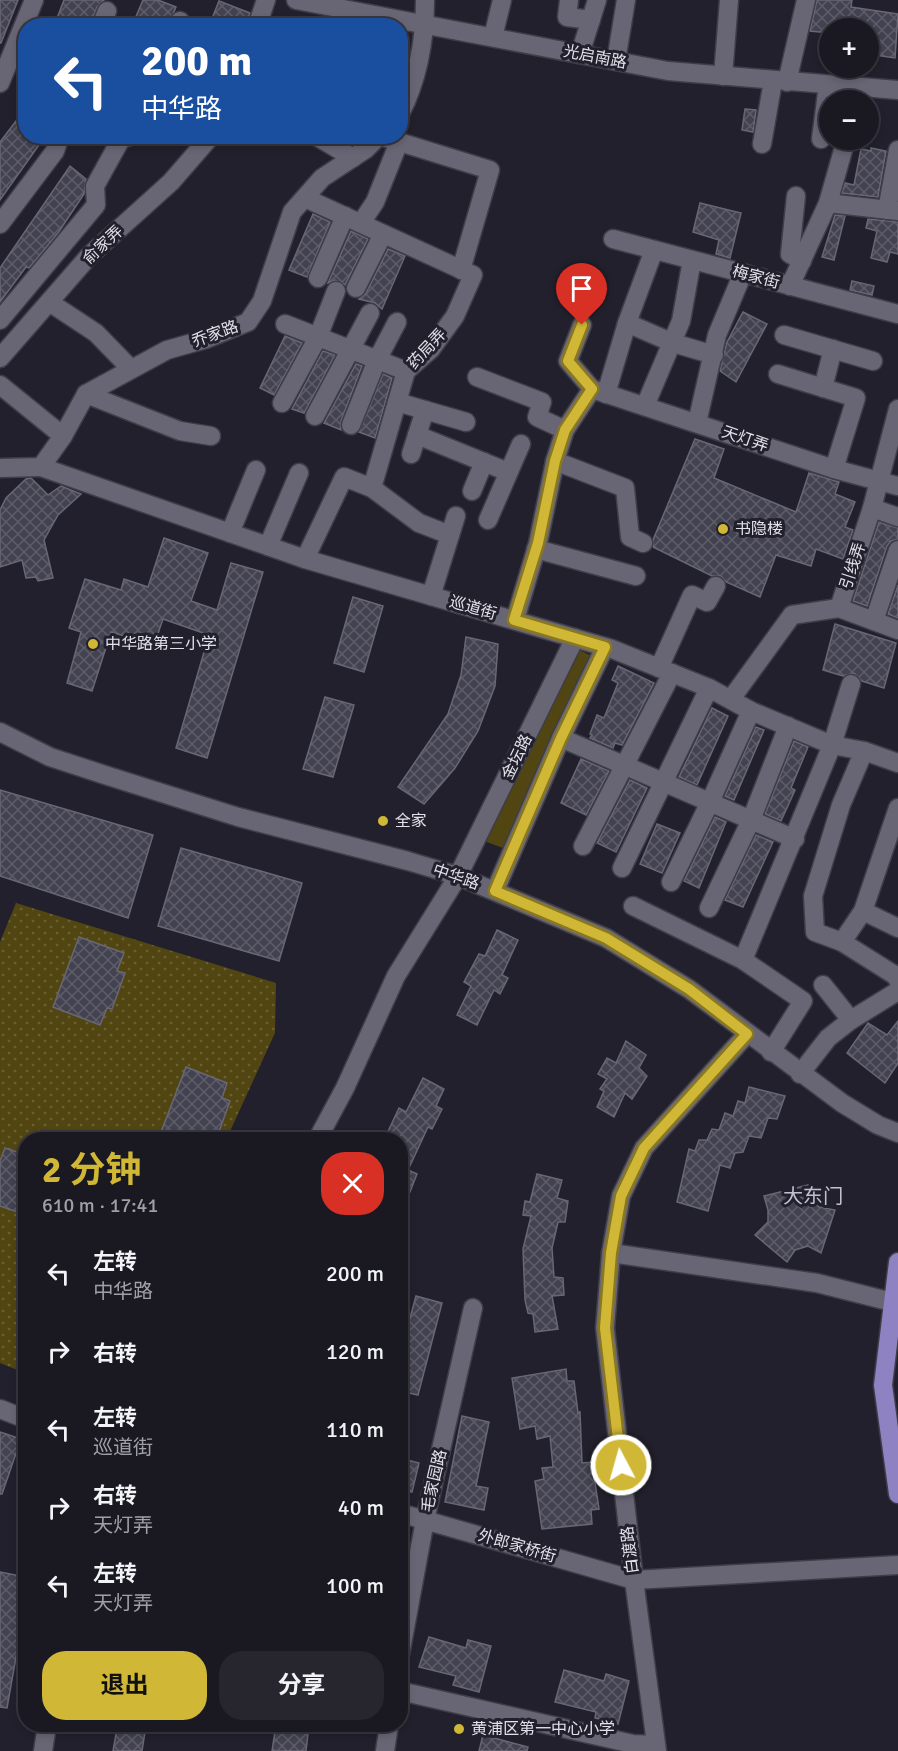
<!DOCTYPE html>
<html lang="zh">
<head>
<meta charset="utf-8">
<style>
  body { margin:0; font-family:Signika,"Noto Sans SC",sans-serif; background:#27252e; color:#f1f3f6; height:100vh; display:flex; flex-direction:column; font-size:22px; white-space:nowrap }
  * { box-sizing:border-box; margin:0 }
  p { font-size:20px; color:#9fa0a5 }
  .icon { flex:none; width:33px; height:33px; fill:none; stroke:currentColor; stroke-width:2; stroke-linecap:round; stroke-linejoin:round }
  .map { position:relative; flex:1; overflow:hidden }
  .sheet { position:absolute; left:18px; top:1132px; width:390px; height:600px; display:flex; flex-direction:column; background:#1a1821; border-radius:24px; box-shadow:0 3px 9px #0003,0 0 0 2px #38373f }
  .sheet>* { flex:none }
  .banner { position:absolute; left:18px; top:18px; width:390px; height:126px; border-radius:24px; box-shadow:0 3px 9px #0003,0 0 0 2px #38373f; background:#1a4fa0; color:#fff; overflow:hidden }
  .fabs { position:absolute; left:819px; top:18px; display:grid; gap:12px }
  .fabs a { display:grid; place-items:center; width:60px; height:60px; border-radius:50%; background:#1a1821; box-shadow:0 3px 9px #0003,0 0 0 2px #38373f; font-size:30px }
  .pin { position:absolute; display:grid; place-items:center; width:51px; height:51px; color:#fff; margin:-62px -26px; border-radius:50% 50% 50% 0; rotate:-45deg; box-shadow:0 0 6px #0007 }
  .pin .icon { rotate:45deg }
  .me { position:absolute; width:66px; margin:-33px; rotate:354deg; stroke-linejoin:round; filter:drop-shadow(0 0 4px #0008) }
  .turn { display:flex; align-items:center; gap:21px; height:126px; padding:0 24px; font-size:27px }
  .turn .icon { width:78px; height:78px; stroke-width:2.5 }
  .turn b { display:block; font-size:42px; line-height:51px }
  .round { display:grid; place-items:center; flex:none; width:63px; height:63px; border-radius:24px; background:#27252e }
  .head { display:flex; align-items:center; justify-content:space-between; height:102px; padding:0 24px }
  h1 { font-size:36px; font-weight:700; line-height:45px; color:#d1b736 }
  .action { display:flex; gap:12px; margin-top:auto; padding:12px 24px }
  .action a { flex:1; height:69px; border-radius:24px; background:#d1b736; color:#111; font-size:24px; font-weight:700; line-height:69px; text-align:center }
  .action a+a { background:#27252e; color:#f1f3f6 }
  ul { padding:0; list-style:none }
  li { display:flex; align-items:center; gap:18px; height:78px; padding:0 24px }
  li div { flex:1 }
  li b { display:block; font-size:22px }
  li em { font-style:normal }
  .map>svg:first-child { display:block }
  .grass { fill:url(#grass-dots) }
  .green { fill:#514611 }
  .building { fill:url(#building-cross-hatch); stroke:#696776; stroke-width:1.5 }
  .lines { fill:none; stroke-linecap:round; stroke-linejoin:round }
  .minor-casing { stroke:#3f3d48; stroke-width:21 }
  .major-casing { stroke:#3f3d48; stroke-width:21 }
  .minor { stroke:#686675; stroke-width:18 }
  .major { stroke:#8e82c2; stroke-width:18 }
  .route-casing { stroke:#887723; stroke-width:15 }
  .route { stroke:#d1b736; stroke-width:10 }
  .poi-dot { fill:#d1b736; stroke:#22202c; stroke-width:2 }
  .labels { text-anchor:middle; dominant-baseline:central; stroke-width:6; stroke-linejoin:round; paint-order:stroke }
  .street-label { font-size:16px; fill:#e2e1ea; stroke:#22202c }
  .poi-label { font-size:16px; fill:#e2e1ea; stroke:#22202c; text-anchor:start }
  .quarter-label { font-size:20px; fill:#c1c0d0; stroke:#22202c }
</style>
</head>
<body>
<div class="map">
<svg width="898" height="1751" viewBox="0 0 898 1751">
  <defs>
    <pattern id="grass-dots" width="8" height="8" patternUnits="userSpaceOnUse" patternTransform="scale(1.5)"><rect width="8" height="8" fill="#514611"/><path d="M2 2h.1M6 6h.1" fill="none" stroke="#6a6034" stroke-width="1.8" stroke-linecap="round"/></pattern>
    <pattern id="building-cross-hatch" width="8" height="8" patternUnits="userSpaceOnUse" patternTransform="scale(1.5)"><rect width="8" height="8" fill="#434250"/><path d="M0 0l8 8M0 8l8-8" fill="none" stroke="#5e5d69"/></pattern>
  </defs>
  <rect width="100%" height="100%" fill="#22202c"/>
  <polygon class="grass" points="16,903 276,983 275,1033 226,1140 26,1140 25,1373 0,1363 0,942"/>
  <polygon class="green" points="579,650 594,657 503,848 484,841"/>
  <g class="building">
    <polygon points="0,0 18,0 1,43 0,43"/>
    <polygon points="64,0 104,0 97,7 90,26 54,26"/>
    <polygon points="143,0 158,0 176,7 168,26 132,26"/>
    <polygon points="817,0 852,0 851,7 898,14 895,58 868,54 868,28 830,28 830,33 810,31"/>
    <polygon points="219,1 250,13 245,26 209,26"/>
    <polygon points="745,109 756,110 753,132 742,130"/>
    <polygon points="16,121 26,129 26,136 35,136 41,142 0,200 0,142"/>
    <polygon points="871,148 886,151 878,197 842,193 845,183 854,185 861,149 871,151"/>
    <polygon points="70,166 86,179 84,194 58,233 29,268 26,267 0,302 0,268"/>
    <polygon points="700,203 741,213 730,258 716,254 719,240 693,232"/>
    <polygon points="313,214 330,222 307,277 289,270"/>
    <polygon points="835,215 845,216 834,260 822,257"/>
    <polygon points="868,219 898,222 898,254 890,252 887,262 871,258 877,231 866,228"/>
    <polygon points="351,231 368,239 345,285 335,280 328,283"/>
    <polygon points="388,249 405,256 382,309 375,303 359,299 366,293"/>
    <polygon points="852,281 874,286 872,295 850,290"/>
    <polygon points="743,312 767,324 736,382 720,371 727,342"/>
    <polygon points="285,336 302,343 274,395 260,388"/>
    <polygon points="323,351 335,355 304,413 292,409"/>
    <polygon points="356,364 362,366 341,421 341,430 324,423"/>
    <polygon points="383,374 392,378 375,438 359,432"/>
    <polygon points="695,439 724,449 714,478 796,512 809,473 839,482 835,494 855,502 845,527 853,530 843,559 816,549 811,566 776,555 760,597 726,582 721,576 712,576 653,547 653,540"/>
    <polygon points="31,478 48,495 61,486 81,494 58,515 44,540 53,578 38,581 36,577 26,578 22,560 0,567 0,510 6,498 26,479"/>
    <polygon points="879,522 898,528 898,539 891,541 887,546 867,606 853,601"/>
    <polygon points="164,538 208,553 191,601 217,610 231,563 263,572 207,758 176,748 209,635 163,619 154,645 111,632 92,691 67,683 81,632 69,628 85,579 121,590 124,579 148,587"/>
    <polygon points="898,585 898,618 888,614"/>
    <polygon points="353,597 383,606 364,672 334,663"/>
    <polygon points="835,624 896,643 884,688 862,681 854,673 843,676 823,670"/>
    <polygon points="466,637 498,644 495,686 478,731 455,768 424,804 398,787 448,714 461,675"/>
    <polygon points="618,666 654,683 622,745 615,743 613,748 590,738 592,735 590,734 597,715 604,718 618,683 612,680"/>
    <polygon points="325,697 354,705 333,777 303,769"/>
    <polygon points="712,708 728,716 697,785 679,777"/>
    <polygon points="756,727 764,730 734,800 725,796"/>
    <polygon points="794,741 808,747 791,788 795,790 781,821 765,814"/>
    <polygon points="581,759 609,771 586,815 561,803"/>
    <polygon points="630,780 647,788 616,852 597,843"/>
    <polygon points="0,790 153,835 128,918 0,876"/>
    <polygon points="715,817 726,822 699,888 684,881"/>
    <polygon points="657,824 680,833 662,873 640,864"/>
    <polygon points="756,835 773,842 743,907 725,900"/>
    <polygon points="181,848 302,883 279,961 158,926"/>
    <polygon points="497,930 518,940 502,975 508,978 500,994 494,990 477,1025 457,1015 471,986 464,982 479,954 485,956"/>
    <polygon points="79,937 124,953 117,971 125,973 112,1009 107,1008 100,1025 53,1007"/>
    <polygon points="898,1021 898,1063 885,1083 847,1053 868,1023 887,1035"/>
    <polygon points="626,1041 646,1055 639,1068 647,1076 632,1099 625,1093 614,1117 597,1107 604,1091 600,1089 607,1079 598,1074 607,1058 616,1063"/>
    <polygon points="186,1067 227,1083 222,1098 230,1101 216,1140 158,1140"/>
    <polygon points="423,1078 444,1089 436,1106 442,1109 432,1129 428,1127 408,1170 417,1174 410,1192 400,1188 400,1140 384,1140 399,1108 406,1112"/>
    <polygon points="749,1087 785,1096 777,1119 768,1118 761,1138 749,1136 743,1152 735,1153 730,1168 720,1165 708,1211 677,1202 689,1149 695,1151 699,1140 707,1140 712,1129 719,1130 725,1113 733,1116 738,1101 745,1103"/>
    <polygon points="5,1148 26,1155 26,1215 0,1206 0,1161"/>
    <polygon points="537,1174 562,1180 557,1198 568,1201 565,1222 558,1222 552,1248 554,1277 563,1278 564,1295 552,1296 558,1329 535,1332 533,1314 528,1313 525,1300 523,1249 531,1216 523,1215 525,1201 530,1202"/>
    <polygon points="808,1185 809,1198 819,1207 835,1210 821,1253 808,1246 795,1250 787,1262 755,1235 768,1222 768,1210 764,1196"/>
    <polygon points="416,1296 442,1303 418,1395 400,1391 400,1355"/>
    <polygon points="566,1369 567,1381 574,1381 578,1413 580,1412 582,1463 592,1462 599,1509 591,1510 592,1524 542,1529 535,1481 544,1479 542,1468 553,1467 550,1436 537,1439 535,1426 520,1429 512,1378"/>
    <polygon points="462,1416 489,1422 476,1486 488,1488 484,1510 445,1502"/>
    <polygon points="0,1432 21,1439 2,1494 0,1494"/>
    <polygon points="400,1458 419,1463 412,1492 400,1489"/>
    <polygon points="0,1572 26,1577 26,1601 7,1708 0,1707"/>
    <polygon points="429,1637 466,1648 468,1640 491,1646 479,1692 453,1685 456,1676 419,1667"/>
    <polygon points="564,1670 604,1681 606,1674 629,1681 618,1724 595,1718 596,1712 555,1702"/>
    <polygon points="276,1725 309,1725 306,1751 272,1751"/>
    <polygon points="117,1728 145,1732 142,1751 113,1751"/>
    <polygon points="483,1735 528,1747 527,1751 479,1751"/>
  </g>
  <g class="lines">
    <defs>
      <g id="minor">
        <polyline points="296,0 668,71 898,90"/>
        <polyline points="569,0 567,17 591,20"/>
        <polyline points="101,26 107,11"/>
        <polyline points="179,26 180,21"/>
        <polyline points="257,26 266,0"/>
        <polyline points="493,37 502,0"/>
        <polyline points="580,54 597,0"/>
        <polyline points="616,61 626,0"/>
        <polyline points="723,76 729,0"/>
        <polyline points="787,82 806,0"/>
        <polyline points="0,83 34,0"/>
        <path d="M400 114C418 79 425 38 425 0"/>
        <polyline points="316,136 353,158"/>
        <polyline points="380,136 490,170 461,270"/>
        <polyline points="821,139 828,85"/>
        <polyline points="762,144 773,81"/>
        <polyline points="796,196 790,254 802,261"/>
        <polyline points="305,198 473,275 455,316 431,349 406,371 372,488 344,477 305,559"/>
        <polyline points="828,203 898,211"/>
        <polyline points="887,210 898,150"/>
        <polyline points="361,223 375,202 399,142"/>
        <polyline points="0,224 55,151 60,136"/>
        <polyline points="613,239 898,314"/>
        <polyline points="318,278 345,216"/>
        <polyline points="790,286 828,203 846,140"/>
        <polyline points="356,288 383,234"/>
        <polyline points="49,302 96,333 131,369"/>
        <polyline points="0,320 96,205 95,186 121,139 130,136"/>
        <polyline points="627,323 673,343 714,355"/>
        <polyline points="285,324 406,371"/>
        <polyline points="582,325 568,361 592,389 834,469 898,486"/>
        <polyline points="784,335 873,361"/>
        <polyline points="0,358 89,256 171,182 211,136"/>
        <polyline points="778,374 856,398 834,469"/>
        <polyline points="477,377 542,402 537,417 565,430"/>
        <polyline points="0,385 63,436"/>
        <polyline points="823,388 833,349"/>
        <polyline points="86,394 180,431 211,436"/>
        <polyline points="606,394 627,323 654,250"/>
        <polyline points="397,402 466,422"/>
        <polyline points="282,403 318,337 336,291"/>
        <polyline points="645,406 681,321 692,260"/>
        <polyline points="315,416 370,313"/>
        <polyline points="697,423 717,335 743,273"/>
        <polyline points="351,425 377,360 397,322"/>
        <polyline points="417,435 508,472"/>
        <polyline points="411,454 425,410"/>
        <polyline points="555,461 625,488 630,537 643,543"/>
        <polyline points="41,467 305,559 612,649 709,688 751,711 832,745 864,751 898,763"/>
        <polyline points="0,468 41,467 63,436 86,394 167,350 206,339 248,322 262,301 292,212 322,178 366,149 379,136"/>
        <polyline points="372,488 419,523 450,535"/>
        <polyline points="472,491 484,462"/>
        <polyline points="872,508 898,517"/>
        <polyline points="488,520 521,444"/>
        <polyline points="230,533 256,470"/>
        <polyline points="268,546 299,473"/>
        <polyline points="536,549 636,576"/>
        <polyline points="431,596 456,516"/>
        <polyline points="839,608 872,508 898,409"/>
        <polyline points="515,620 538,543 555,461 565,430 592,389"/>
        <polyline points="874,621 898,550"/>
        <polyline points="659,668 692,595 707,602 716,586"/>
        <polyline points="731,699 792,615 839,608 898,630"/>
        <polyline points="0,732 50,757 105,775 238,817 408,861 458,876 606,938 689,989 842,1103 878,1125 898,1133"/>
        <polyline points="561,738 795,839"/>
        <polyline points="864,751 841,805 813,896 815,932 842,942 896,976 898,980"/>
        <polyline points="583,846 672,673"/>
        <polyline points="622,868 709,688"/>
        <polyline points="671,882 710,802 751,711"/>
        <polyline points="495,891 561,738 605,647"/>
        <polyline points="633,906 743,960 803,1001 771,1052"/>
        <polyline points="709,908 751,820 788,726"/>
        <polyline points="863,911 898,928"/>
        <polyline points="842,942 863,911 898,808"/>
        <polyline points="743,960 832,745 851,684"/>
        <polyline points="823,985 851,1020"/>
        <polyline points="800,1074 828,1038 851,1020 898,991"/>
        <polyline points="317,1140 345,1088 396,976 458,876 575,638"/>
        <polyline points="611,1253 817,1283 892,1302"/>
        <polyline points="0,1409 26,1419"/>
        <polyline points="400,1513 634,1580 898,1565"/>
        <polyline points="400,1655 425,1520 473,1308"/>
        <polyline points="400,1691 633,1744 656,1745"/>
        <polyline points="43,1751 47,1725"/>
        <polyline points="385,1751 389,1725"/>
        <polyline points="657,1751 634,1580 605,1328 611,1253 621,1196 644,1148 747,1034"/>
      </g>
      <polyline id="major" points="898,1262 883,1385 898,1494"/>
    </defs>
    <use href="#minor" class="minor-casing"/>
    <use href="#major" class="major-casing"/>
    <use href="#minor" class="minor"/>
    <use href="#major" class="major"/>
  </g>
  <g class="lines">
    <defs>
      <polyline id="route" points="582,325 568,361 592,389 565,430 555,461 538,543 514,620 605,647 561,738 495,891 606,938 689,989 747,1034 644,1148 621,1196 611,1253 605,1328 621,1465"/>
    </defs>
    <use href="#route" class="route-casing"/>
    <use href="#route" class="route"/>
  </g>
  <g class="poi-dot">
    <circle cx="723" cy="529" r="6"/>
    <circle cx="93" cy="644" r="6"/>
    <circle cx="383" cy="821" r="6"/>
    <circle cx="459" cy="1729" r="6"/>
  </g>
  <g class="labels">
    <g class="street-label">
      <text transform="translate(595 57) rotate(11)">光启南路</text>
      <text transform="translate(103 245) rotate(-43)">俞家弄</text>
      <text transform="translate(756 277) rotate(15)">梅家街</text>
      <text transform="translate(215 334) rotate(-20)">乔家路</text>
      <text transform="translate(427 349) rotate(-47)">药局弄</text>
      <text transform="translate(745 439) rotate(19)">天灯弄</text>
      <text transform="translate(853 566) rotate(-72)">引线弄</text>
      <text transform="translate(473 608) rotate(16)">巡道街</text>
      <text transform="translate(517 757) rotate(-64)">金坛路</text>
      <text transform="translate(456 877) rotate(19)">中华路</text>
      <text transform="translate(434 1481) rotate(-77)">毛家园路</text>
      <text transform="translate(517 1546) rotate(16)">外郎家桥街</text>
      <text transform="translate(630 1550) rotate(-97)">白渡路</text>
    </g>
    <g class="poi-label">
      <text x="735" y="529">书隐楼</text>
      <text x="105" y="644">中华路第三小学</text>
      <text x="395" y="821">全家</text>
      <text x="471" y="1729">黄浦区第一中心小学</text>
    </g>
    <g class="quarter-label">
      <text x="813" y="1196">大东门</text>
    </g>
  </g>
</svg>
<div class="fabs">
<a>+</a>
<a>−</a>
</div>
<div class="pin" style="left:582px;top:325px;background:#d93025"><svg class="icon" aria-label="arrive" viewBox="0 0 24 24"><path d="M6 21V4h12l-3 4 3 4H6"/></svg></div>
<svg class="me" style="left:621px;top:1465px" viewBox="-20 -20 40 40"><circle r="17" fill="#d1b736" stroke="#fff" stroke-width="3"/><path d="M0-11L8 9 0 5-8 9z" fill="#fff"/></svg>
<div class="banner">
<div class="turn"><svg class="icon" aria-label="left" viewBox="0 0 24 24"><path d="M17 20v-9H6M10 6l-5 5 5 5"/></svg><div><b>200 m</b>中华路</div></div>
</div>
<section class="sheet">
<div class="head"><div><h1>2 分钟</h1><p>610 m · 17:41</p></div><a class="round" style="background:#d93025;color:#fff"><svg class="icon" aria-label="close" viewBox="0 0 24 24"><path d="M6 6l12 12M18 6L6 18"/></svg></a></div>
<ul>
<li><svg class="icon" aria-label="left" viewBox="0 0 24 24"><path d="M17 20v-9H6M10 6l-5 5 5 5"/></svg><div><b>左转</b><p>中华路</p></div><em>200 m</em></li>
<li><svg class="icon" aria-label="right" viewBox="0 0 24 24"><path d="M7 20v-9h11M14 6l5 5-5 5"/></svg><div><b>右转</b></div><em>120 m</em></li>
<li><svg class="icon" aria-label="left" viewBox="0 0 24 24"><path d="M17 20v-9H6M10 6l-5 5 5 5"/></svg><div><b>左转</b><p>巡道街</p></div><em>110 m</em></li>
<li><svg class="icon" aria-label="right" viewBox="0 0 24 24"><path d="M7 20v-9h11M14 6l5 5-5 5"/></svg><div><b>右转</b><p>天灯弄</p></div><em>40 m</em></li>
<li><svg class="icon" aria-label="left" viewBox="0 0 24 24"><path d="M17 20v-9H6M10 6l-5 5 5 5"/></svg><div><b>左转</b><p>天灯弄</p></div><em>100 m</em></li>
</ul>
<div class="action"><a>退出</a><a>分享</a></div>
</section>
</div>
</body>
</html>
